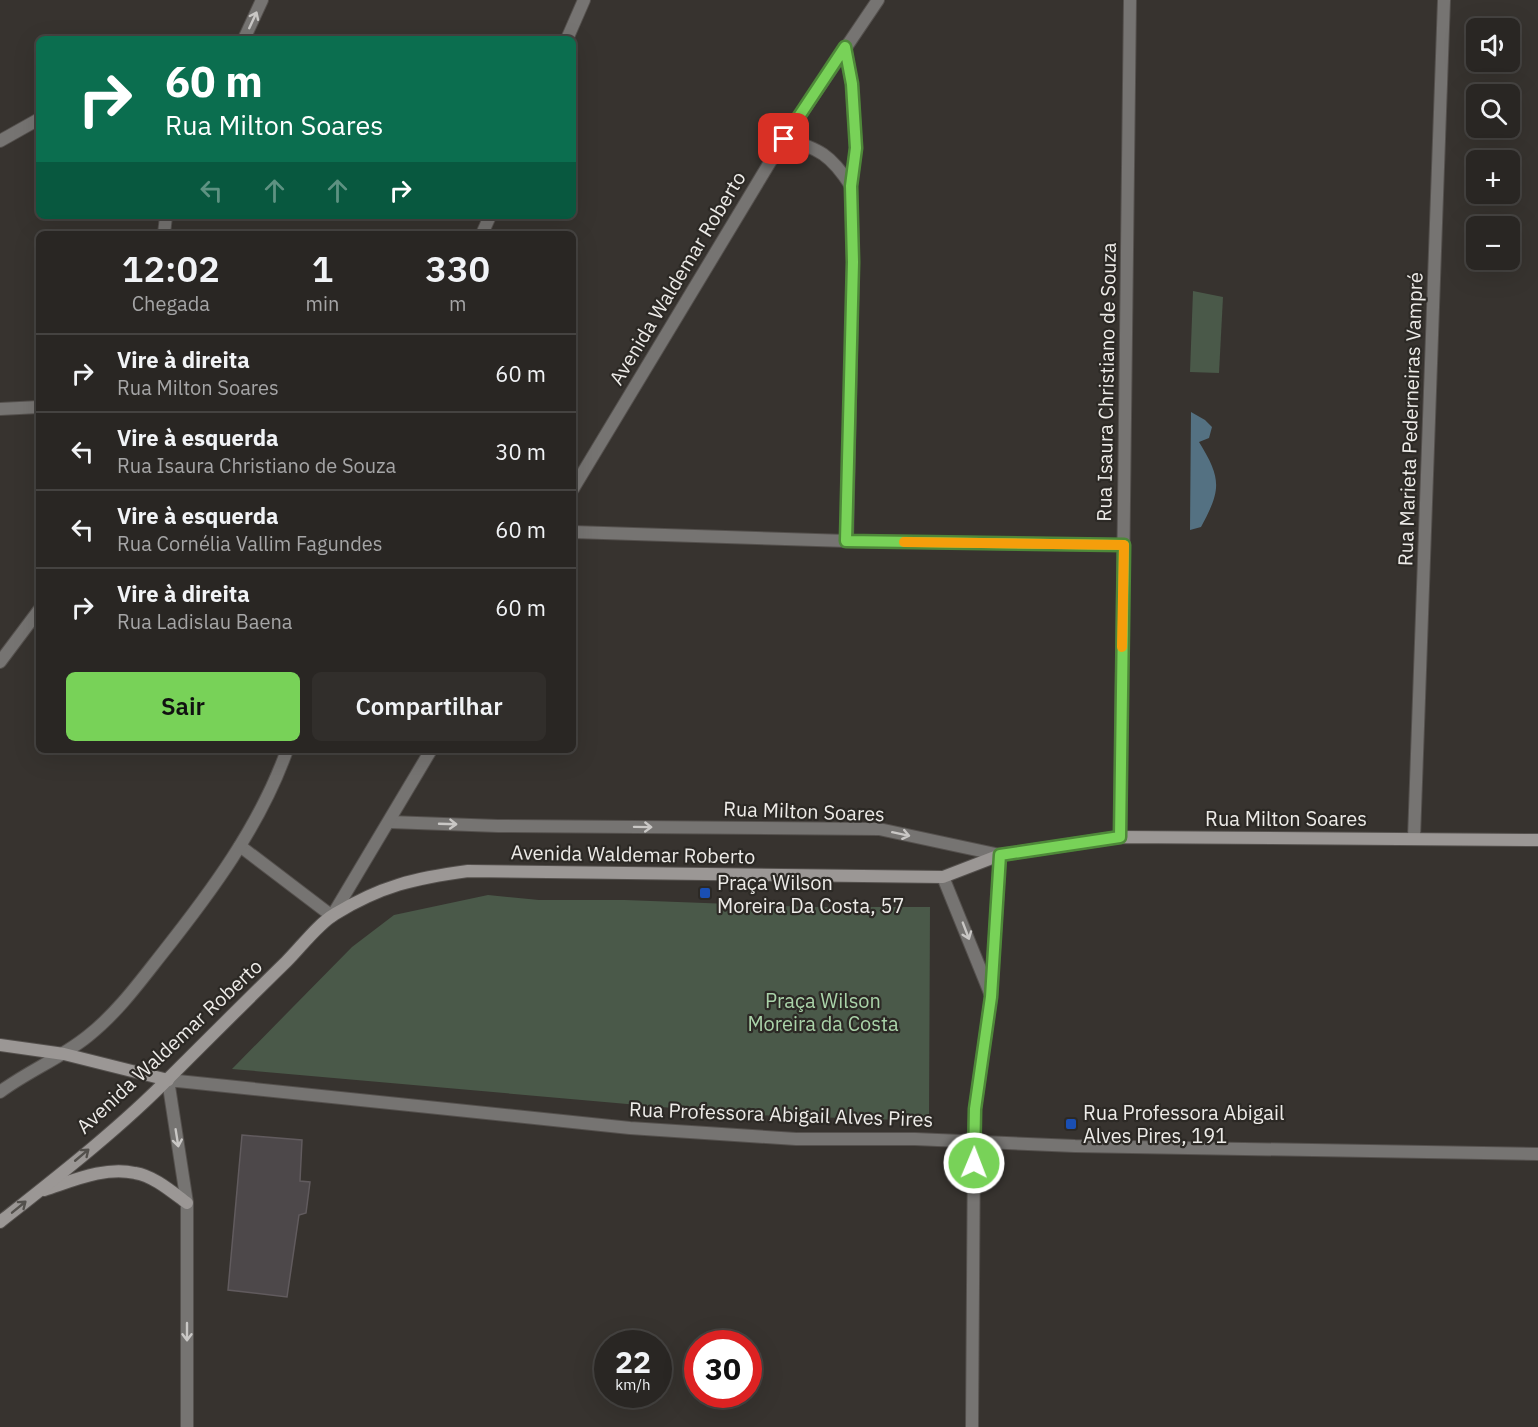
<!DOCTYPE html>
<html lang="pt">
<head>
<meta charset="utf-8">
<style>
  body { margin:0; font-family:"IBM Plex Sans",sans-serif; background:#312e2b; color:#f1f3f6; height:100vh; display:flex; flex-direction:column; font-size:22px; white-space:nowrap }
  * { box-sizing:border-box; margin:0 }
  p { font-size:20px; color:#a5a5a6 }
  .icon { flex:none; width:33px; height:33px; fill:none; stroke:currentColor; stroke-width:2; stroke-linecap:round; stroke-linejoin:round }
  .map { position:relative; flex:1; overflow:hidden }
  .details { position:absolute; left:36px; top:231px; width:540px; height:522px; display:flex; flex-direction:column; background:#292623; border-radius:9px; box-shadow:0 6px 24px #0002,0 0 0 2px #454341 }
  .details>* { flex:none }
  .banner { position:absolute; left:36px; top:36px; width:540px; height:183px; border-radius:9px; box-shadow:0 6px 24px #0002,0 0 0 2px #454341; background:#0b6e4f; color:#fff; overflow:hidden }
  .buttons { position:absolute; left:1466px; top:18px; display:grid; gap:12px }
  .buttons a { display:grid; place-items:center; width:54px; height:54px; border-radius:9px; background:#292623; box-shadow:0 6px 24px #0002,0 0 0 2px #454341; font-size:30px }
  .speed { position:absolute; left:594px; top:1330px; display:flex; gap:12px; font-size:30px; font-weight:700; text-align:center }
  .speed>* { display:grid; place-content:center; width:78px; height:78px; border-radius:50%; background:#292623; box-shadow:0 6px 24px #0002,0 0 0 2px #454341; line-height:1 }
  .speed small { font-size:15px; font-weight:400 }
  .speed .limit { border:9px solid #d22; background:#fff; color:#111 }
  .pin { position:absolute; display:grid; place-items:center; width:51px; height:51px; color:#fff; margin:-26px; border-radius:12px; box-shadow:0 3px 9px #0006 }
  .me { position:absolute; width:66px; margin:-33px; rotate:1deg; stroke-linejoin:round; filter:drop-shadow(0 0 4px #0008) }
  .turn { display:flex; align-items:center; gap:21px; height:126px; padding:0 30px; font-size:27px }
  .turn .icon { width:78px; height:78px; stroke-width:2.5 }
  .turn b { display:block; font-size:42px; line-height:51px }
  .lanes { display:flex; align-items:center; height:57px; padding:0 30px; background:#0003; justify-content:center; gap:30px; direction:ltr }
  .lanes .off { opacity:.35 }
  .eta { display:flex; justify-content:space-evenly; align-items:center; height:102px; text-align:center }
  .eta b { font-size:36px; font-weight:600; line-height:42px }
  .button { display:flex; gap:12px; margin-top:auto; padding:12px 30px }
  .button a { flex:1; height:69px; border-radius:9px; background:#78d258; color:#111; font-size:24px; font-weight:600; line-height:69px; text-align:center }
  .button a+a { background:#312e2b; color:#f1f3f6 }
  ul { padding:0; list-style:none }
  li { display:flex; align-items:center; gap:18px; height:78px; padding:0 30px; border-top:2px solid #454341 }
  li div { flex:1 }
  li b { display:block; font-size:22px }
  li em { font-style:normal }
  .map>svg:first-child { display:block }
  .green { fill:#4a5949 }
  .water { fill:#547182 }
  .building { fill:#4d484a; stroke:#615b5e; stroke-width:1.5 }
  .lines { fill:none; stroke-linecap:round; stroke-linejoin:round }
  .minor-casing { stroke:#54504d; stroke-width:14 }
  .secondary-casing { stroke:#54504d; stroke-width:14 }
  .minor { stroke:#767472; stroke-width:12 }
  .secondary { stroke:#9b9795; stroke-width:12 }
  .oneway { stroke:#c9c7c5 }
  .oneway2 { stroke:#53504c }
  .route-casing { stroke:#4e8839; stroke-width:15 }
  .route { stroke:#78d258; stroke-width:10 }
  .slow { stroke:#f59e0b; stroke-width:10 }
  .transit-dot { fill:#1a4fb4; stroke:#2c2925; stroke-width:2 }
  .labels { text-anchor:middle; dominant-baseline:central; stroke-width:4.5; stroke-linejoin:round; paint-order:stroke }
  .street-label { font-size:20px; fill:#edebe8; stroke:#2c2925 }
  .poi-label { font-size:20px; fill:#edebe8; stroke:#2c2925; text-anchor:start }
  .park-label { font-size:20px; fill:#aad3a9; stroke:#2c2925 }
</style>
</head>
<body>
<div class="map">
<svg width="1538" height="1427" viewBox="0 0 1538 1427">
  <rect width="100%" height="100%" fill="#37332f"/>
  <g class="green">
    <polygon points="1193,291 1223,297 1219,373 1190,372"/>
    <polygon points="488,895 539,900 625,900 809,907 930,907 929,1121 752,1115 232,1069 352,947 394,915"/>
  </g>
  <path class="water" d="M1191 412 1205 420 1212 427 1209 438 1199 442C1222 479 1221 490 1201 527L1190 530Z"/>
  <polygon class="building" points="242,1135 302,1140 300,1181 310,1182 306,1213 299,1215 287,1297 228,1290"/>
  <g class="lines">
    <defs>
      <g id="minor">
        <polyline points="244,39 262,0"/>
        <polyline points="567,39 584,0"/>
        <polyline points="845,47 852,84 856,148 851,186 853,262 847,541"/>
        <path d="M784 139C819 148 831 155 851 186"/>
        <polyline points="0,141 39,119"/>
        <polyline points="164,234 166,216"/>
        <polyline points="482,234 490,216"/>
        <polyline points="0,409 39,407"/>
        <polyline points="573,489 784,139 878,0"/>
        <polyline points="573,532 847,541 1124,545"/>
        <polyline points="0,662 39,610"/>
        <polyline points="390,822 498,826 879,829 1000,855 991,997 975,1109 974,1143 972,1427"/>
        <polyline points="1120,837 1130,0"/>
        <polyline points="1414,838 1444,0"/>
        <polyline points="240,846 332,916 431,750"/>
        <polyline points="943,877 990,993"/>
        <path d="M0 1092C28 1071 61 1058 88 1036 117 1013 139 983 161 955 211 892 260 826 287 750"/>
        <polyline points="187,1427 187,1203 168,1080 630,1128 796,1139 915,1139 1075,1146 1538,1154"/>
      </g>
      <g id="secondary">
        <polyline points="0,1045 64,1054 168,1080"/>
        <path d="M44 1190C72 1181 105 1166 135 1173 154 1176 172 1192 187 1203"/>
        <path d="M0 1222C57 1177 119 1129 170 1077 209 1038 247 1000 286 962 301 947 318 924 335 914 381 886 415 878 468 871L943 877 1000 855 1120 837 1538 840"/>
      </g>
    </defs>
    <use href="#minor" class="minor-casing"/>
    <use href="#secondary" class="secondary-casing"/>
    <use href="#minor" class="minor"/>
    <use href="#secondary" class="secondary"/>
  </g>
  <defs><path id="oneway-shaft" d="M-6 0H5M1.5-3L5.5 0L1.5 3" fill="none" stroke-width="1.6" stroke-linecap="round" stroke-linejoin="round" transform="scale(1.5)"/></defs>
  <g class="oneway">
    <use href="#oneway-shaft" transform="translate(253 20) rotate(-65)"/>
    <use href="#oneway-shaft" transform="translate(448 824) rotate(2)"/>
    <use href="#oneway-shaft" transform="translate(643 827) rotate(1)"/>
    <use href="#oneway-shaft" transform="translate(901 834) rotate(12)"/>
    <use href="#oneway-shaft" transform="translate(966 931) rotate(69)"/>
    <use href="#oneway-shaft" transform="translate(177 1138) rotate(81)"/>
    <use href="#oneway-shaft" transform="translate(187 1332) rotate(90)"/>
  </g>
  <g class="oneway2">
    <use href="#oneway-shaft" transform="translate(82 1155) rotate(-40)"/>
    <use href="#oneway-shaft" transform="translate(19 1207) rotate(-39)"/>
  </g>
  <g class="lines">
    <defs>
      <polyline id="route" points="784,139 845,47 852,84 856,148 851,186 853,262 846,541 1124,545 1120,837 1000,855 991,997 975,1109 974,1163"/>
    </defs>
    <use href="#route" class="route-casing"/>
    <use href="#route" class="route"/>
    <polyline class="slow" points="904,542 1124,545 1122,647"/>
  </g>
  <g class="transit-dot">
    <rect x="699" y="887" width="12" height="12" rx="3"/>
    <rect x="1065" y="1118" width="12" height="12" rx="3"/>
  </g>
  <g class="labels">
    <g class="street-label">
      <text transform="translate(677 278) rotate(-59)">Avenida Waldemar Roberto</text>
      <text transform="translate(1106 382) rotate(-89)">Rua Isaura Christiano de Souza</text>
      <text transform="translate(1410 419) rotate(-88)">Rua Marieta Pederneiras Vampré</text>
      <text transform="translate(804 811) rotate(2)">Rua Milton Soares</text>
      <text x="1286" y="818">Rua Milton Soares</text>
      <text transform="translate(633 854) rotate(1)">Avenida Waldemar Roberto</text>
      <text transform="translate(169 1046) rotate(-43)">Avenida Waldemar Roberto</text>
      <text transform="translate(781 1114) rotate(2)">Rua Professora Abigail Alves Pires</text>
    </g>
    <g class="poi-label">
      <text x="717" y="882">Praça Wilson<tspan x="717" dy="23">Moreira Da Costa, 57</tspan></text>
      <text x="1083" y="1112">Rua Professora Abigail<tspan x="1083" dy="23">Alves Pires, 191</tspan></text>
    </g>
    <g class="park-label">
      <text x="823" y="1000">Praça Wilson<tspan x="823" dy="23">Moreira da Costa</tspan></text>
    </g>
  </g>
</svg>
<div class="buttons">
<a><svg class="icon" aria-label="sound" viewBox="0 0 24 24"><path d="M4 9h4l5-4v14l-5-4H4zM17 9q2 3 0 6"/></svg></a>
<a><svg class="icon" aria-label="search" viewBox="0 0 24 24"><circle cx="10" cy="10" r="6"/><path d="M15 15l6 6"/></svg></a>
<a>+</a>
<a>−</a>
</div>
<div class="speed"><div>22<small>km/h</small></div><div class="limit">30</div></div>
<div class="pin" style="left:784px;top:139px;background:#d93025"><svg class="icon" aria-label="arrive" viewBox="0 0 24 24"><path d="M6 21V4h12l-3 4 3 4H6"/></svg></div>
<svg class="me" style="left:974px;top:1163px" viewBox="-20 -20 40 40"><circle r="17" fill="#78d258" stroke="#fff" stroke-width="3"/><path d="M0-11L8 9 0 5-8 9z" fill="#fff"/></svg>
<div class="banner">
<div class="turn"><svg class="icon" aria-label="right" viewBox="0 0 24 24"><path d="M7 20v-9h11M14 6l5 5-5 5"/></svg><div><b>60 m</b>Rua Milton Soares</div></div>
<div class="lanes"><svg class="icon off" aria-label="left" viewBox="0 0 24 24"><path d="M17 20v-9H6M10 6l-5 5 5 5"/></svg><svg class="icon off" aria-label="ahead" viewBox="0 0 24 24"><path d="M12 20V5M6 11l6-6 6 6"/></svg><svg class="icon off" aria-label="ahead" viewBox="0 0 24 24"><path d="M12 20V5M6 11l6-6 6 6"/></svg><svg class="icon" aria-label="right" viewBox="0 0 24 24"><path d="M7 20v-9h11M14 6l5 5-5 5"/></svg></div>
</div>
<section class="details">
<div class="eta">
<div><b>12:02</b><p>Chegada</p></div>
<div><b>1</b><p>min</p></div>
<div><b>330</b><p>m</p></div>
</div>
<ul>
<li><svg class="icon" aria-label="right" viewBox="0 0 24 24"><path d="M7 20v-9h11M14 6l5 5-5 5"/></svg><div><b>Vire à direita</b><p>Rua Milton Soares</p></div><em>60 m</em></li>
<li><svg class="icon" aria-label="left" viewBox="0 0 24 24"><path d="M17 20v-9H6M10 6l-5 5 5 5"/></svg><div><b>Vire à esquerda</b><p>Rua Isaura Christiano de Souza</p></div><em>30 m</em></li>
<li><svg class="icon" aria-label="left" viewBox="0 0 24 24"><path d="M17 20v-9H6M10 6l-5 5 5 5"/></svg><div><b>Vire à esquerda</b><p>Rua Cornélia Vallim Fagundes</p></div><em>60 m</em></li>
<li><svg class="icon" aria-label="right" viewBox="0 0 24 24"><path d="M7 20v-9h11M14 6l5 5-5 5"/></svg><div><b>Vire à direita</b><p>Rua Ladislau Baena</p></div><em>60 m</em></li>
</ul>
<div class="button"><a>Sair</a><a>Compartilhar</a></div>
</section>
</div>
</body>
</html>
